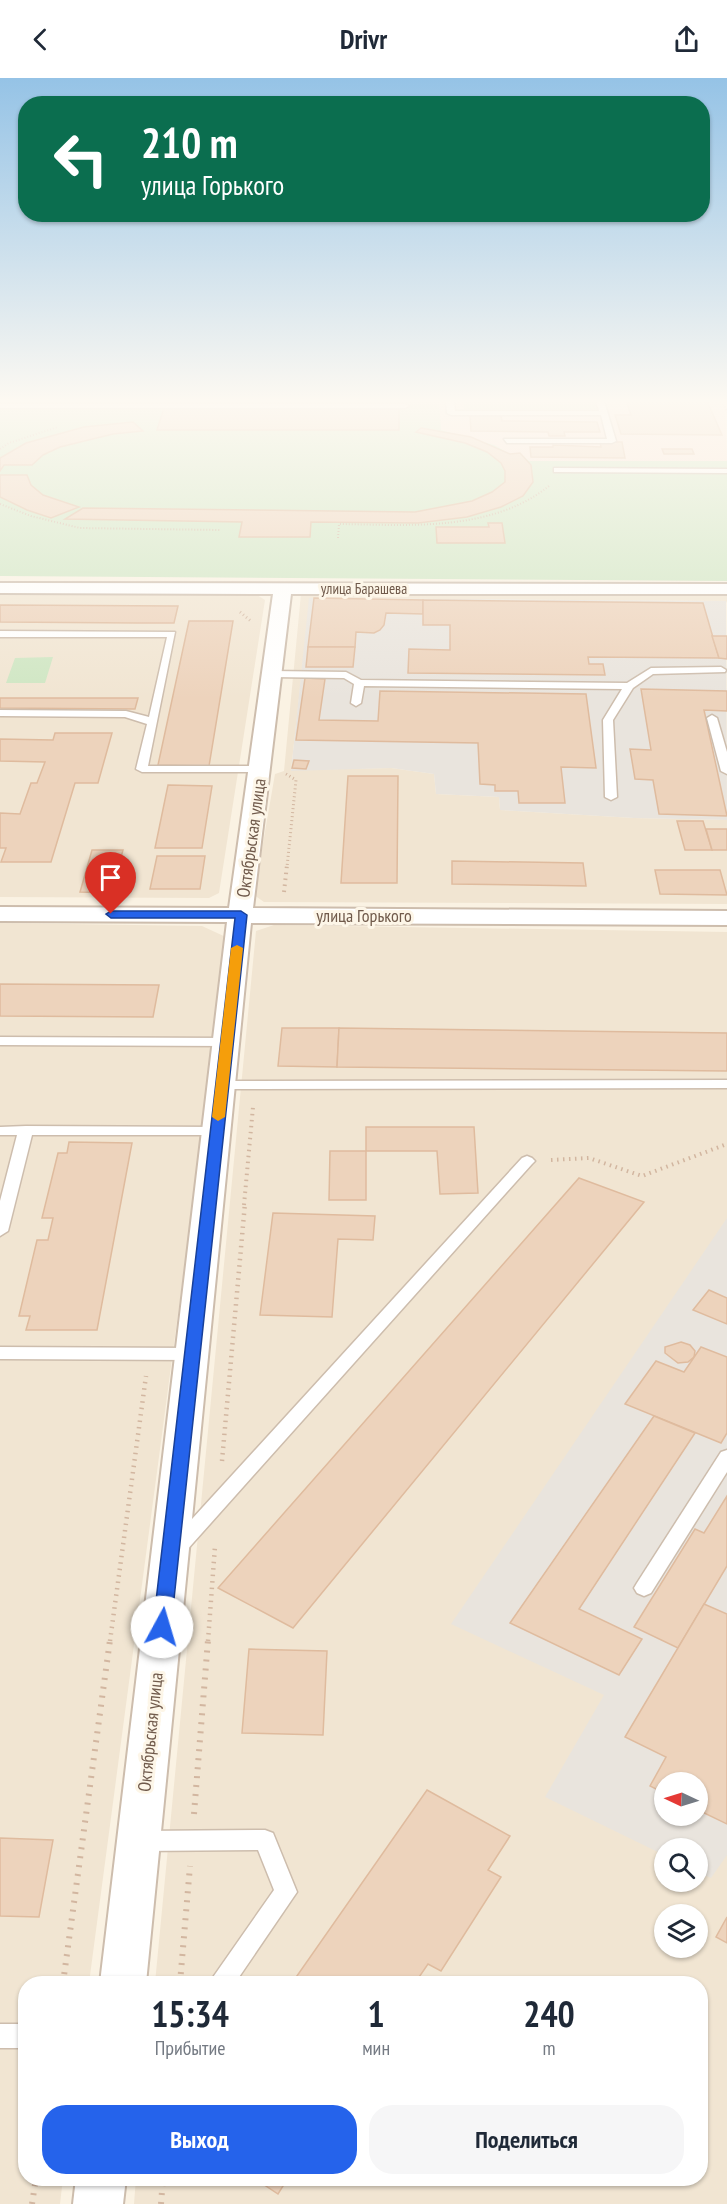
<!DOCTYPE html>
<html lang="ru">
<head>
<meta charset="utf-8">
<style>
  body { margin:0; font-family:"PT Sans Narrow",sans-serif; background:#f6f6f7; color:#1f2937; height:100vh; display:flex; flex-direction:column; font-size:22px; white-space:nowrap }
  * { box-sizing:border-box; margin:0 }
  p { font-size:20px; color:#747a83 }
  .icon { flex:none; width:33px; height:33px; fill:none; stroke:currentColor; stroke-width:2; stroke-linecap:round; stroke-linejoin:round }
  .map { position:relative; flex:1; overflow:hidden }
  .drawer { position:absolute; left:18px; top:1898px; width:690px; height:210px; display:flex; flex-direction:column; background:#fff; border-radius:24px; box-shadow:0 2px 4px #0004 }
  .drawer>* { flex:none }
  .top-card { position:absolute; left:18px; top:18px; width:692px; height:126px; border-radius:24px; box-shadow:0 2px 4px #0004; background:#0b6e4f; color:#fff; overflow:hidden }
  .needle { width:39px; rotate:274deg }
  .controls { position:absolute; left:654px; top:1694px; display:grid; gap:12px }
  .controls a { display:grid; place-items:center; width:54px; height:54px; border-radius:50%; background:#fff; box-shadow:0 2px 4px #0004; font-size:30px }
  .pin { position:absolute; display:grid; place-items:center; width:51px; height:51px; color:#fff; margin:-62px -26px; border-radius:50% 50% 50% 0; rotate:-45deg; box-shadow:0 0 6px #0007 }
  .pin .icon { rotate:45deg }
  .me { position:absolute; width:66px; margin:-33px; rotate:6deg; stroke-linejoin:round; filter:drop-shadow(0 0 4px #0008) }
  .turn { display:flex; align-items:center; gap:21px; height:126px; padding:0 24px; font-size:27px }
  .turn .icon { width:78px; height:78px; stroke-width:2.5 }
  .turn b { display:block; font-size:42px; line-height:51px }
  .eta { display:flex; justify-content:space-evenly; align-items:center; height:102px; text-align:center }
  .eta b { font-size:36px; font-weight:800; line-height:42px }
  .button { display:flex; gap:12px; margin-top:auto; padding:12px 24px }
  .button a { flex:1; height:69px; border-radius:24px; background:#2563eb; color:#fff; font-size:24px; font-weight:800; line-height:69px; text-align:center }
  .button a+a { background:#f6f6f7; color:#1f2937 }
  header { display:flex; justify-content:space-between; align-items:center; height:78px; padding:0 24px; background:#fff; font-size:27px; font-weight:800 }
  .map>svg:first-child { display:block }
  .residential { fill:#f1e5d2; fill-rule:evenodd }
  .commercial { fill:#fae3d7 }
  .industrial { fill:#e9e4dd; fill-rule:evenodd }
  .green { fill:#cfe6c3 }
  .building { fill:#edd3bc; stroke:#dfbb9e; stroke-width:1.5 }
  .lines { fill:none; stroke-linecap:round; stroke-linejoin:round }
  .service-casing { stroke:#cdbdad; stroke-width:3 }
  .minor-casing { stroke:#cdbdad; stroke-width:4 }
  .path-far4 { stroke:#d2b6a0; stroke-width:2; stroke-dasharray:1 2; stroke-linecap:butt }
  .path-far3 { stroke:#d2b6a0; stroke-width:3; stroke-dasharray:1 3; stroke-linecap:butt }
  .path-far2 { stroke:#d2b6a0; stroke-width:4; stroke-dasharray:1.5 4.5; stroke-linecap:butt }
  .path-far1 { stroke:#d2b6a0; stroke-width:4.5; stroke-dasharray:1.5 5; stroke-linecap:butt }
  .path { stroke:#d2b6a0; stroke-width:6; stroke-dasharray:2 7; stroke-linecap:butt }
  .service { fill:#fff; fill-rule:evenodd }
  .minor { fill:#fff; fill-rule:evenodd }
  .route { fill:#2563eb; stroke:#184099; stroke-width:1.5 }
  .slow { fill:#f59e0b }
  .labels { text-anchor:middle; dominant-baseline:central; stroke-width:6; stroke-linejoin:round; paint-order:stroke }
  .far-street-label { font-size:15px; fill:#705a4b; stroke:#fdf6e8 }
  .street-label { font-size:18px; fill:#705a4b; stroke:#fdf6e8 }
</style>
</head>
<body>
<header><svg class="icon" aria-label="back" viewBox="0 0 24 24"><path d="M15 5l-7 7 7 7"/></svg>Drivr<svg class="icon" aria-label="share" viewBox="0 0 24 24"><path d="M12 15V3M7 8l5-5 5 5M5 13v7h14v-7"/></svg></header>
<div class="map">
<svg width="727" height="2126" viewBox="0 0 727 2126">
  <rect width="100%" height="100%" fill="#faf2e3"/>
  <g class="residential">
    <polygon points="0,515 257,517 265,522 219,815 209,820 0,819"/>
    <polygon points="306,515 727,517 727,525 726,523 310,520 291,692 391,690 434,696 436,716 499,719 500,732 634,740 727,742 727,826 264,824 254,817 275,696 284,693 301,516"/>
    <polygon points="0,845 202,848 228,860 89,1905 26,1905 26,2100 63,2100 60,2126 0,2126"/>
    <path d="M274 847 727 854V2126H134L136 2100H700V1905H155L256 853ZM664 1704H698V1737H664ZM664 1770H698V1803H664ZM664 1836H698V1869H664Z"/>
  </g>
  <polygon class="commercial" points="439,323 725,323 727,383 529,383 520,375 510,376 494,367 441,352"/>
  <g class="industrial">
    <polygon points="309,520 726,523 727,742 634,740 500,732 499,719 436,716 434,696 391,690 291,693"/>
    <path d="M727 1140V1777L711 1800 698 1794V1770H664V1777L545 1719 604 1617 451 1546ZM664 1704H698V1737H664Z"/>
  </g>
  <g class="green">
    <polygon points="0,323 439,323 441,352 494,367 510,376 520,375 529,383 727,383 727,503 0,498"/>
    <polygon points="463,323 596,323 599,331 464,331"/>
    <polygon points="53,579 45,605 6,605 15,580"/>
  </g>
  <g class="building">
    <polygon points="626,323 707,323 722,357 621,356 615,337 631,337"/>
    <polygon points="164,330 399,331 399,352 157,352"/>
    <polygon points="470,338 501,338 502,343 597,344 600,354 564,354 565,358 549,358 548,354 471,353"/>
    <polygon points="133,344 143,353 113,356 60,369 43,377 32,387 4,387 0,393 0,380 26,365 84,349"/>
    <polygon points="421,350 471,359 510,376 520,375 531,387 533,404 523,418 501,429 467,439 418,445 311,444 310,459 239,459 242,444 65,441 83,430 415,434 472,423 492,414 505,404 505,393 501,385 487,374 465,365 416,354"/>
    <polygon points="600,364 622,364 625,380 531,379 530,369 553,369 553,367 601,369"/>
    <polygon points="662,371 692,371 694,376 664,376"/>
    <polygon points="0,397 27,397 31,407 43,417 79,429 51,440 27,432 0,419"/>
    <polygon points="488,445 502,445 505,465 437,465 436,449 489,449"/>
    <polygon points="314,520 423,522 423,536 386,535 384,547 380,552 374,555 356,554 355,569 308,569"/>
    <polygon points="423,522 703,525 719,580 588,579 589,586 603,586 605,597 408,595 409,571 450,572 450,547 423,547"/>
    <polygon points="0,527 178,528 174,545 137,545 0,544"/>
    <polygon points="189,543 233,543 209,688 158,687"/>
    <polygon points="712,558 727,558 727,581 719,580"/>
    <polygon points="308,569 355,569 353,589 306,589"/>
    <polygon points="305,600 325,601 319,642 378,643 380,613 586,616 596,690 561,689 565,725 519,725 518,713 495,713 495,707 480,706 478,665 296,662"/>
    <polygon points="641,611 727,613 727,633 704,632 727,738 659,736 653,702 635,701 630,671 651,672"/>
    <polygon points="0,620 138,620 135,631 0,630"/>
    <polygon points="55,655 112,655 98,705 75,705 51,784 1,784 6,770 0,770 0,735 20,736 31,705 37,705 45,684 0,683 0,661 53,662"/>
    <polygon points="294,682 309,683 306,691 292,690"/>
    <polygon points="348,698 398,698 397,805 341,805"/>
    <polygon points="168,707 212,708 202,770 155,770"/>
    <polygon points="677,743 703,743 712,772 685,772"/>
    <polygon points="706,751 727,751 727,772 712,772"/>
    <polygon points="92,772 123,772 111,815 80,814"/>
    <polygon points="157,778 205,778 200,811 150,811"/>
    <polygon points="452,783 583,785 586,808 452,806"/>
    <polygon points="655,792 720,792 727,817 660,816"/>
    <polygon points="0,906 159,907 153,939 0,938"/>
    <polygon points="282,950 339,950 337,989 278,988"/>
    <polygon points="339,950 727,955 727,993 337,989"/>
    <polygon points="366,1049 474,1049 478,1115 440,1116 437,1073 366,1073"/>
    <polygon points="69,1064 132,1065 97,1252 26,1252 30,1238 19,1238 37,1162 48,1162 53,1140 42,1140 58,1075 67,1075"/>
    <polygon points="330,1073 366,1073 366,1122 329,1122"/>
    <polygon points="579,1100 644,1124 293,1550 218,1510"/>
    <polygon points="273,1135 375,1138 373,1162 338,1161 332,1239 260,1237"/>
    <polygon points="709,1212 727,1220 727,1246 693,1232"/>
    <polygon points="681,1264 690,1267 695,1273 694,1279 688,1284 678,1285 665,1275 665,1269"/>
    <polygon points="701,1269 727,1279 727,1355 721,1365 625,1326 656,1283 684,1294"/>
    <polygon points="654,1338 695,1355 579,1531 642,1561 619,1597 510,1545"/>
    <polygon points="727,1418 727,1488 678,1570 634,1549 695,1451 704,1455"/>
    <polygon points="704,1526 727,1536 727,1746 698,1732 698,1704 664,1704 664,1715 650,1708 666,1679 625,1659"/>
    <polygon points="249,1571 327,1573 323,1657 242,1655"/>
    <polygon points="427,1712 510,1758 488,1792 501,1799 441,1893 428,1886 415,1905 292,1905"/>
    <polygon points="0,1760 53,1762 39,1839 0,1838"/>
    <polygon points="727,1839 727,1865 716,1859"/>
    <polygon points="254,2100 288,2100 278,2116"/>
  </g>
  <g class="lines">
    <defs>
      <g id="service">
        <polygon points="446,323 454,323 455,333 599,333 596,323 604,323 616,363 612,365 507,365 504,361 607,361 601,337 451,337 447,335"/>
        <polygon points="0,326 405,326 409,328 405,330 0,330"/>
        <polygon points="554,390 727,391 727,395 557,394 554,394"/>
        <polygon points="0,553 175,554 148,688 260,688 266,691 260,694 142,694 136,691 147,646 125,639 0,638 0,632 126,633 149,639 167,559 0,559"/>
        <polygon points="721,589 726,592 725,594 653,596 633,610 613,642 617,719 611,722 605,719 603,642 622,611 364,608 361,625 356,628 351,625 354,606 344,600 272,599 267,596 272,593 346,594 361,602 627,605 651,590"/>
        <polygon points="712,637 717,640 727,674 727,696 721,693 707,640"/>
        <polygon points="0,959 227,960 234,964 227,968 0,967"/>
        <polygon points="727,1002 727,1010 222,1011 215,1007 222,1003"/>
        <polygon points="26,1048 217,1049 224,1053 217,1057 32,1057 8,1153 0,1158 0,1123 17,1057 0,1057 0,1049"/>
        <polygon points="527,1078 532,1080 535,1083 532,1086 185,1474 178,1476 171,1474 168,1469 171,1464 522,1080"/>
        <polygon points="0,1269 192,1270 198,1272 201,1276 198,1280 192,1282 0,1281"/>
        <polygon points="727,1372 727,1394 651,1515 644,1518 637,1515 634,1510 637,1505 721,1374"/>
        <polygon points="265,1752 273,1755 297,1814 235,1905 209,1905 274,1812 258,1772 141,1773 133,1770 130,1763 133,1756 141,1753"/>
        <rect x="0" y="1946" width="26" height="24"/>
      </g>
      <g id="minor">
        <polygon points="0,505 727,506 727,516 291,516 253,830 727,833 727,847 251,845 146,1905 100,1905 227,844 0,843 0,829 229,830 273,516 0,515"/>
        <polygon points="76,2100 126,2100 123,2126 73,2126"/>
      </g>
    </defs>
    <use href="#service" class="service-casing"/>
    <use href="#minor" class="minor-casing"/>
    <g class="path-far4">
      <polyline points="722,323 727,334"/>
      <polyline points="0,371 9,365 58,349"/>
      <polyline points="0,426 31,438 80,450 220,452"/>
      <path d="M338 460 339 446C410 447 491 454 549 408"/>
    </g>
    <g class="path-far3">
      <polyline points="240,534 252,544"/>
      <polyline points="286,696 296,702 287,789"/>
    </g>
    <g class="path-far2">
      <polyline points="284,814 287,787"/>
      <polyline points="551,1082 589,1080 642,1098 727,1066"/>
      <polyline points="244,1127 253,1029"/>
    </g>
    <g class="path-far1">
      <polyline points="222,1383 245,1125"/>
      <polyline points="110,1563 146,1298"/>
      <polyline points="208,1563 215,1468"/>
    </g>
    <g class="path">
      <polyline points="194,1736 208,1562"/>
      <polyline points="63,1905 110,1562"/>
      <polyline points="180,1905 190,1788"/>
      <polyline points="32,2126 36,2100"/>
      <polyline points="161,2126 163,2100"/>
    </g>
    <use href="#service" class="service"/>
    <use href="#minor" class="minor"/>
  </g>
  <linearGradient id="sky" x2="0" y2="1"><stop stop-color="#95c3e6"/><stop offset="0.52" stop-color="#fdf9f2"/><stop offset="1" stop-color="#fdf9f2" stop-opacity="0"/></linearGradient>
  <rect width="727" height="621" fill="url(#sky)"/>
  <polygon class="route" points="241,833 247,837 171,1549 168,1554 162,1556 155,1554 153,1549 235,840 111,840 106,836 111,833"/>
  <polygon class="slow" points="237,867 243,870 225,1039 218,1043 212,1039 231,870"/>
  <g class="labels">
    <g class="far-street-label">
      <text x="364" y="510">улица Барашева</text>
    </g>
    <g class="street-label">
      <text transform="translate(251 760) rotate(-82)">Октябрьская улица</text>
      <text x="364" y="837">улица Горького</text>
      <text transform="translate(150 1654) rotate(-84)">Октябрьская улица</text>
    </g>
  </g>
</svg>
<div class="controls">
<a><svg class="needle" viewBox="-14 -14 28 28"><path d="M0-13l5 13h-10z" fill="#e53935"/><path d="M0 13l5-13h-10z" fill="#747a83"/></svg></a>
<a><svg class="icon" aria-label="search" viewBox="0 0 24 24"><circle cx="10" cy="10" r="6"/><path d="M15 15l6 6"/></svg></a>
<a><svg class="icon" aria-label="layers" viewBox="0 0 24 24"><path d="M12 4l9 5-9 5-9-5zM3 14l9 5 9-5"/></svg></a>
</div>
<div class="pin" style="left:111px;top:836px;background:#d93025"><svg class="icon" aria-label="arrive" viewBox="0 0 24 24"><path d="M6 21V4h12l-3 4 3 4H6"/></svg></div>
<svg class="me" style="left:162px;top:1549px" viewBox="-20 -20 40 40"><circle r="19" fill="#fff"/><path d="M0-13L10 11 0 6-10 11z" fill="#2563eb"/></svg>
<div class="top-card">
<div class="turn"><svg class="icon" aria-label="left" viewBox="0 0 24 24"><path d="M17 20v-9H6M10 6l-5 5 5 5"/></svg><div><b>210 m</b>улица Горького</div></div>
</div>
<section class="drawer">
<div class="eta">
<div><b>15:34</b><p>Прибытие</p></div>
<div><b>1</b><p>мин</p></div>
<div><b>240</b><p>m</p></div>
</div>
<div class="button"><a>Выход</a><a>Поделиться</a></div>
</section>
</div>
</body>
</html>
